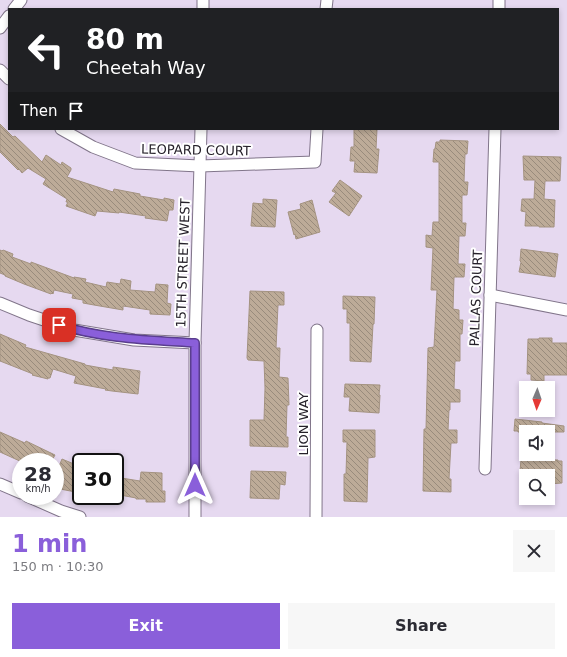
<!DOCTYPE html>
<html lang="en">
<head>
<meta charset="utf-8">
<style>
  body { margin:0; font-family:"DejaVu Sans",sans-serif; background:#f7f7f7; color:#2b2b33; height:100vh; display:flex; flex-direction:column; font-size:15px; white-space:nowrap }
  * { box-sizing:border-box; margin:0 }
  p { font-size:13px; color:#7c7c81 }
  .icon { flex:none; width:22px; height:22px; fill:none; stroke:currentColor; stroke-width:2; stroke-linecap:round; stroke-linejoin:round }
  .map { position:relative; height:517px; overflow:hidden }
  .side { display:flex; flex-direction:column; background:#fff; flex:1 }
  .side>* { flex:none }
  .banner { position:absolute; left:8px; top:8px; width:551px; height:122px; border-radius:0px; box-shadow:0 2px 6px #0003; background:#202124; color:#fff; overflow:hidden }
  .needle { width:26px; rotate:182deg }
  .buttons { position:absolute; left:519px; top:381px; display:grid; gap:8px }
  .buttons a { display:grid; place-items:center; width:36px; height:36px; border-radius:0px; background:#fff; box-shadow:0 2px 6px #0003; font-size:20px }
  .speed { position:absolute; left:12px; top:453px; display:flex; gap:8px; font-size:20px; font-weight:700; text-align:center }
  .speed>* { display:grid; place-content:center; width:52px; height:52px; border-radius:50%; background:#fff; box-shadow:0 2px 6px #0003; line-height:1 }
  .speed small { font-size:10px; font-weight:400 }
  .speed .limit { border:2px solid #111; border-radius:6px; background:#fff; color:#111 }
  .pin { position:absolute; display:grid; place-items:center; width:34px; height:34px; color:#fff; margin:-17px; border-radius:8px; box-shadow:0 2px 6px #0006 }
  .me { position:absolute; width:44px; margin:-22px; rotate:0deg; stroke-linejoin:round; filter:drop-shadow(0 0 3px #0008) }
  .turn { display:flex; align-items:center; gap:14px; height:84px; padding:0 12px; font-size:18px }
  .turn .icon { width:52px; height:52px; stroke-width:2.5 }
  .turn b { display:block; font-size:28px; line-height:34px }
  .then { display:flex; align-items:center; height:38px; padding:0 12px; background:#0003; gap:8px; font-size:15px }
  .round { display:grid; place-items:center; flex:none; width:42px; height:42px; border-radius:0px; background:#f7f7f7 }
  .summary { display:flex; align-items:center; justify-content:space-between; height:68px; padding:0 12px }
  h1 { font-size:24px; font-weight:700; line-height:30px; color:#8a5fda }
  .button { display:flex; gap:8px; margin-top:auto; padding:8px 12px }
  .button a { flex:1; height:46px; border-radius:0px; background:#8a5fda; color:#fff; font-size:16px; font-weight:700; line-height:46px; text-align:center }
  .button a+a { background:#f7f7f7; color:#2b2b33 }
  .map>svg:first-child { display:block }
  .building { fill:url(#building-back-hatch); stroke:#a49381 }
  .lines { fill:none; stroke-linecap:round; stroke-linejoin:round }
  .street-casing { stroke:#81758a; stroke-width:13 }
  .street { stroke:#fff; stroke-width:11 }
  .route-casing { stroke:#5a3e8e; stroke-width:10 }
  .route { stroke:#8a5fda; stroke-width:7 }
  .labels { text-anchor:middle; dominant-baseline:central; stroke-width:4; stroke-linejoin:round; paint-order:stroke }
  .street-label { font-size:13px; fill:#252029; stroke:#fff }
</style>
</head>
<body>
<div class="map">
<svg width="567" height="517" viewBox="0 0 567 517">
  <defs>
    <pattern id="building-back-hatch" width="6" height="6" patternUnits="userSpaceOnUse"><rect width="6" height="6" fill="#bdab98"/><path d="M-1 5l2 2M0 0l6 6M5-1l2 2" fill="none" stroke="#998b7c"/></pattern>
  </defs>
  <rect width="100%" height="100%" fill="#e6d9f0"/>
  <g class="building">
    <polygon points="0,124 13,137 15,136 42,162 46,155 61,165 62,162 71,168 71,170 67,177 113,192 114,189 140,194 140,196 164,200 164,198 174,200 173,210 169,210 167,221 145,218 146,216 119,212 119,213 97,211 95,216 66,206 68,202 66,202 67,199 43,184 46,179 28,168 22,173 19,169 18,170 0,152"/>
    <polygon points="354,129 377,129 376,149 379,149 377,173 354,172 355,161 350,161 351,147 354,147"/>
    <polygon points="440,140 468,141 467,154 465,154 464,182 468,182 467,195 462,195 462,223 466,223 465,236 459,236 458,264 465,264 464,277 454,277 453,309 459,310 459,320 463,320 462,334 460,334 460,361 455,361 454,389 460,390 460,402 450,402 450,410 449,410 448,430 457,430 457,443 451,443 449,479 451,479 451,492 423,491 424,429 426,429 428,348 434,347 437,290 431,290 433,248 426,247 426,235 432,236 433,222 439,222 439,162 433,162 434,149 435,149 436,142 440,142"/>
    <polygon points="523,156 561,157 560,181 545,181 544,199 555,200 554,227 539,227 539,226 525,226 526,212 521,211 522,199 534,199 535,180 524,180"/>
    <polygon points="340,180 362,196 349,216 329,202 336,193 332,191"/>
    <polygon points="263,199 277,200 275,227 251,226 253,203 263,204"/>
    <polygon points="312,200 320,232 296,239 295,234 294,235 288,212 301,209 300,204"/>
    <polygon points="521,249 558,254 555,277 519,272 521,262 520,261"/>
    <polygon points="0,250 2,251 3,250 13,254 12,257 31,264 31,262 74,278 74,277 86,279 85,282 106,287 107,282 120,284 121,279 131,281 130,290 155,292 156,284 168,285 167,303 171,304 170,315 150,314 150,310 123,306 123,310 94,305 83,303 83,300 72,298 73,294 54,290 53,294 52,293 51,294 24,284 5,276 5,275 0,273"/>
    <polygon points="250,291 284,292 284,305 278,305 276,348 280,348 279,377 288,378 289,405 287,405 286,437 288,437 288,447 250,446 250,420 264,420 265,388 264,361 248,360 247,358"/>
    <polygon points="343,296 375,297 374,324 373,324 371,362 350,361 350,323 347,323 347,309 343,309"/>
    <polygon points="0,334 26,345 25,347 85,364 85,365 113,370 113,367 140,371 138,394 112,391 105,390 106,389 74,383 76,376 53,369 50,378 48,378 48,379 32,375 33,374 0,361"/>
    <polygon points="539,338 552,338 552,343 567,343 567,375 544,375 544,381 531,380 531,374 527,374 528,339 539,339"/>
    <polygon points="345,384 380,385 379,395 380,395 379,413 349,411 350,397 344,397"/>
    <polygon points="515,419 542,422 542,423 564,426 564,432 518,432 518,431 514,431"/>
    <polygon points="343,430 375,430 375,457 368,458 367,502 344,501 344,474 346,474 347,442 343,442"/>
    <polygon points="0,432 25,443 26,441 55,455 51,462 22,462 0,452"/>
    <polygon points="62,459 81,467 81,493 60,489 64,480 55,476"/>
    <polygon points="521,459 558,460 558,461 562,461 562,483 548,484 548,476 521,476 522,472 520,472"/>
    <polygon points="251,471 286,472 285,485 280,484 279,499 250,498"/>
    <polygon points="141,472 162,473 162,491 165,491 165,502 146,502 146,499 136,499 136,498 115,494 115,477 140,481"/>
  </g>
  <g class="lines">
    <defs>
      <g id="street">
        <polyline points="14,9 21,0"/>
        <polyline points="203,9 203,0"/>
        <polyline points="326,9 327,0"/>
        <polyline points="499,9 499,0"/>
        <polyline points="0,28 9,16"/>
        <polyline points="0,70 9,79"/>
        <polyline points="61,129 93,147 135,163 200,166 315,162 317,129"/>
        <polyline points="490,295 567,310"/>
        <polyline points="0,303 29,315 74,330 134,340 195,343"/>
        <polyline points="485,469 495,129"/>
        <polyline points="0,484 21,493"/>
        <polyline points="27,496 61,511 80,517"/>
        <polyline points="195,517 195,343 201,129"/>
        <polyline points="316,517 317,330"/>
      </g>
    </defs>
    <use href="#street" class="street-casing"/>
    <use href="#street" class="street"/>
  </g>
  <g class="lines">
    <defs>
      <path id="route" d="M59 325C103 339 149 340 195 343V485"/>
    </defs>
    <use href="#route" class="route-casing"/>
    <use href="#route" class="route"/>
  </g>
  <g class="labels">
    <g class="street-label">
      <text transform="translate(196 150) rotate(1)">LEOPARD COURT</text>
      <text transform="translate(183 263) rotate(-88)">15TH STREET WEST</text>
      <text transform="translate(476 298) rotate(-88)">PALLAS COURT</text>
      <text transform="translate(303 424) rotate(-90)">LION WAY</text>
    </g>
  </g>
</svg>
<div class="buttons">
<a><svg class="needle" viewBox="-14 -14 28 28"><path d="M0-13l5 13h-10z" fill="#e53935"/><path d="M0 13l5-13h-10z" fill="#7c7c81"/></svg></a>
<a><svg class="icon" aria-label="sound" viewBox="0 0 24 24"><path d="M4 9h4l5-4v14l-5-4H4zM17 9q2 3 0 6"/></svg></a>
<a><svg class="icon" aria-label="search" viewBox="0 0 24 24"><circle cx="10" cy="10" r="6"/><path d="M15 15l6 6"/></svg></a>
</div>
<div class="speed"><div>28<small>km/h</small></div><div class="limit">30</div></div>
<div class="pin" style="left:59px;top:325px;background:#d93025"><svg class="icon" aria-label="arrive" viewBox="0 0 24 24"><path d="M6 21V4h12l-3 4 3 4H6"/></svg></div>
<svg class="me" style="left:195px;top:485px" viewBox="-20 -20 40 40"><path d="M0-17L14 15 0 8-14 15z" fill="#8a5fda" stroke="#fff" stroke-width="4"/></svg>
<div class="banner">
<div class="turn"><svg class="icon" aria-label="left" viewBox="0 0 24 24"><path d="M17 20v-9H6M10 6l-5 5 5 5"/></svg><div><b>80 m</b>Cheetah Way</div></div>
<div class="then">Then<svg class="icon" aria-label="arrive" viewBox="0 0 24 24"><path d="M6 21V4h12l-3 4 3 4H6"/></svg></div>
</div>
</div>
<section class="side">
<div class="summary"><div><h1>1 min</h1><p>150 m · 10:30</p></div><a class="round"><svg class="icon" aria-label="close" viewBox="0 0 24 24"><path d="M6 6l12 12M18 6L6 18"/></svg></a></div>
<div class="button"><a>Exit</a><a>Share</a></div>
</section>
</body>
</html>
